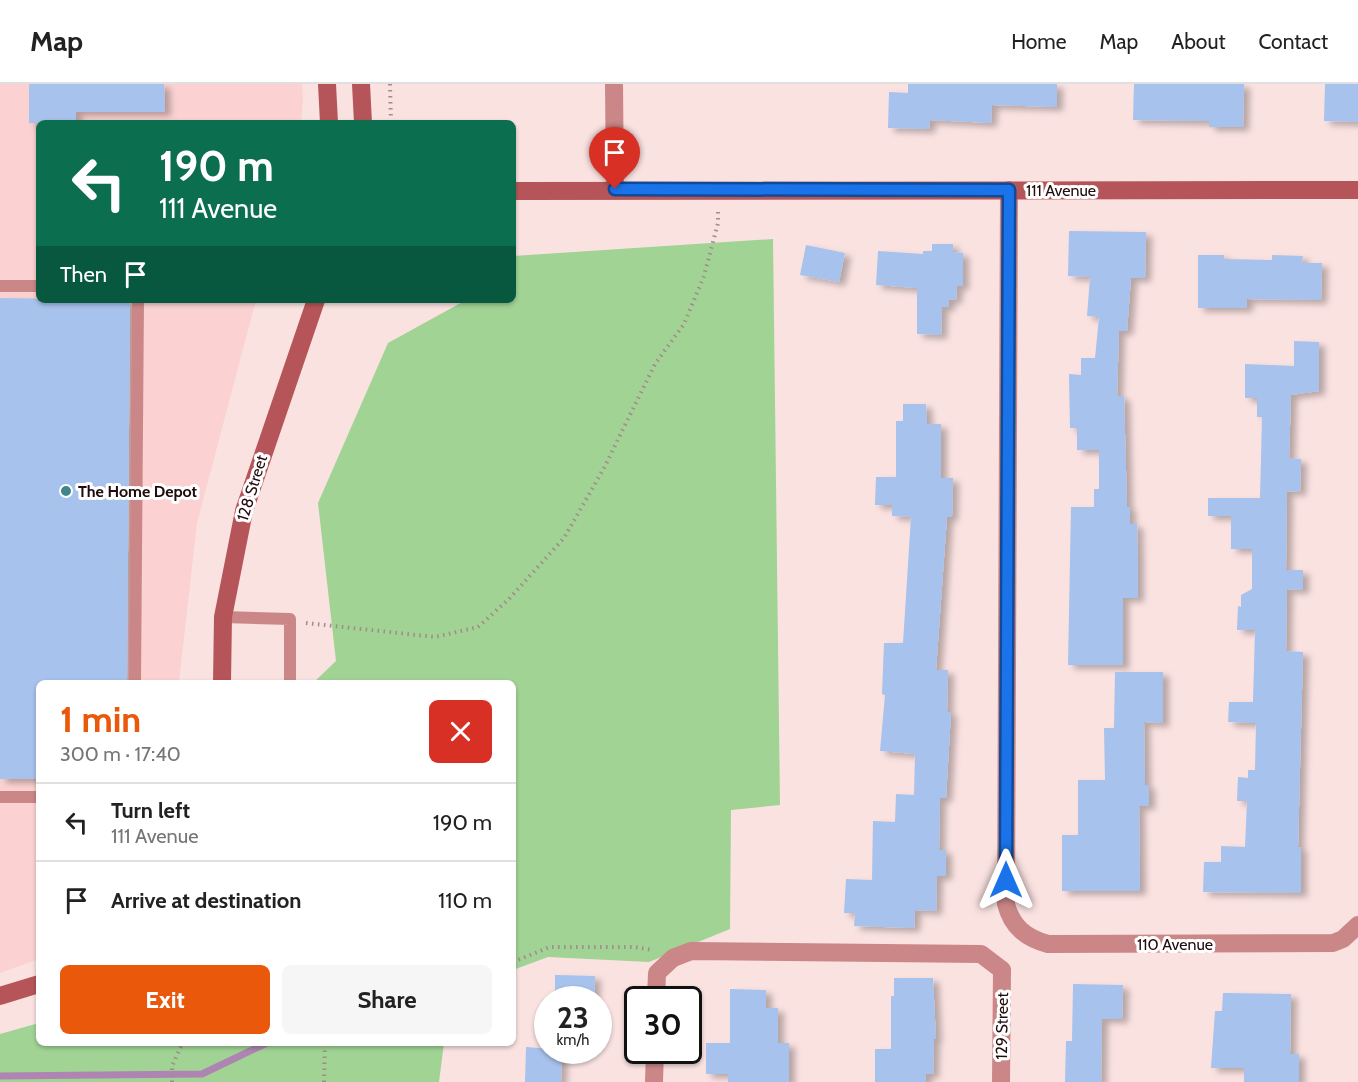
<!DOCTYPE html>
<html lang="en">
<head>
<meta charset="utf-8">
<style>
  body { margin:0; font-family:Cabin,sans-serif; background:#f6f6f6; color:#222; height:100vh; display:flex; flex-direction:column; font-size:22px; white-space:nowrap }
  * { box-sizing:border-box; margin:0 }
  p { font-size:20px; color:#767676 }
  .icon { flex:none; width:33px; height:33px; fill:none; stroke:currentColor; stroke-width:2; stroke-linecap:round; stroke-linejoin:round }
  .map { position:relative; flex:1; overflow:hidden }
  .drawer { position:absolute; left:36px; top:596px; width:480px; height:366px; display:flex; flex-direction:column; background:#fff; border-radius:9px; box-shadow:0 2px 4px #0004 }
  .drawer>* { flex:none }
  .banner { position:absolute; left:36px; top:36px; width:480px; height:183px; border-radius:9px; box-shadow:0 2px 4px #0004; background:#0b6e4f; color:#fff; overflow:hidden }
  .speed { position:absolute; left:534px; top:902px; display:flex; gap:12px; font-size:30px; font-weight:700; text-align:center }
  .speed>* { display:grid; place-content:center; width:78px; height:78px; border-radius:50%; background:#fff; box-shadow:0 2px 4px #0004; line-height:1 }
  .speed small { font-size:15px; font-weight:400 }
  .speed .limit { border:3px solid #111; border-radius:9px; background:#fff; color:#111 }
  .pin { position:absolute; display:grid; place-items:center; width:51px; height:51px; color:#fff; margin:-62px -26px; border-radius:50% 50% 50% 0; rotate:-45deg; box-shadow:0 0 6px #0007 }
  .pin .icon { rotate:45deg }
  .me { position:absolute; width:66px; margin:-33px; rotate:0deg; stroke-linejoin:round; filter:drop-shadow(0 0 4px #0008) }
  .turn { display:flex; align-items:center; gap:21px; height:126px; padding:0 24px; font-size:27px }
  .turn .icon { width:78px; height:78px; stroke-width:2.5 }
  .turn b { display:block; font-size:42px; line-height:51px }
  .then { display:flex; align-items:center; height:57px; padding:0 24px; background:#0003; gap:12px; font-size:22px }
  .round { display:grid; place-items:center; flex:none; width:63px; height:63px; border-radius:9px; background:#f6f6f6 }
  .overview { display:flex; align-items:center; justify-content:space-between; height:102px; padding:0 24px }
  h1 { font-size:36px; font-weight:700; line-height:45px; color:#ea580c }
  .primary-button { display:flex; gap:12px; margin-top:auto; padding:12px 24px }
  .primary-button a { flex:1; height:69px; border-radius:9px; background:#ea580c; color:#fff; font-size:24px; font-weight:700; line-height:69px; text-align:center }
  .primary-button a+a { background:#f6f6f6; color:#222 }
  ul { padding:0; list-style:none }
  li { display:flex; align-items:center; gap:18px; height:78px; padding:0 24px; border-top:2px solid #e0e0e0 }
  li div { flex:1 }
  li b { display:block; font-size:22px }
  li em { font-style:normal }
  header { display:flex; align-items:center; gap:36px; box-sizing:border-box; height:84px; padding:0 30px; background:#fff; border-bottom:2px solid #e0e0e0 }
  header strong { font-size:28px }
  nav { display:flex; gap:33px; margin-inline-start:auto; font-size:21px }
  .map>svg:first-child { display:block }
  .built { fill:#fbd2d1 }
  .green { fill:#a1d395 }
  .lines { fill:none; stroke-linecap:round; stroke-linejoin:round }
  .stream { stroke:#ae85b2; stroke-width:7 }
  .building { fill:#a7c2ec; filter:url(#shadow) }
  .path { stroke:#a18b8b; stroke-width:4; stroke-dasharray:1.5 4.5; stroke-linecap:butt }
  .lane { stroke:#cb8787; stroke-width:12 }
  .street { stroke:#cb8787; stroke-width:18 }
  .secondary { stroke:#b65559; stroke-width:18 }
  .route-casing { stroke:#114b97; stroke-width:15 }
  .route { stroke:#1a73e8; stroke-width:10 }
  .poi-dot { fill:#3e8689; stroke:#fff; stroke-width:2 }
  .labels { text-anchor:middle; dominant-baseline:central; stroke-width:6; stroke-linejoin:round; paint-order:stroke }
  .street-label { font-size:16px; fill:#200c0d; stroke:#fff }
  .poi-label { font-size:16px; font-weight:bold; fill:#200c0d; stroke:#fff; text-anchor:start }
</style>
</head>
<body>
<header>
<strong>Map</strong>
<nav><a>Home</a><a>Map</a><a>About</a><a>Contact</a></nav>
</header>
<div class="map">
<svg width="1358" height="998" viewBox="0 0 1358 998">
  <defs>
    <filter id="shadow"><feDropShadow dx="6" dy="4" stdDeviation="3" flood-color="#0004"/></filter>
  </defs>
  <rect width="100%" height="100%" fill="#fae2e1"/>
  <polygon class="built" points="0,0 302,0 303,17 301,39 39,39 39,216 256,216 197,439 179,598 39,598 39,875 0,889"/>
  <g class="green">
    <polygon points="773,155 780,721 731,726 730,845 649,878 548,873 513,886 513,598 314,598 336,577 318,419 388,259 466,216 513,216 513,172"/>
    <polygon points="39,939 39,958 444,959 439,998 0,998 0,950"/>
  </g>
  <g class="lines">
    <polyline class="stream" points="0,992 202,990 269,958"/>
  </g>
  <g class="building">
    <polygon points="29,0 164,0 165,28 76,28 76,39 29,39"/>
    <polygon points="908,0 1057,0 1057,23 992,21 991,39 930,36 929,45 888,44 889,8 908,9"/>
    <polygon points="1134,0 1244,0 1243,43 1209,43 1209,37 1133,36"/>
    <polygon points="1325,0 1358,0 1358,38 1324,37"/>
    <polygon points="1069,147 1146,148 1145,194 1131,194 1127,247 1119,247 1117,312 1124,312 1127,423 1130,423 1130,440 1137,440 1138,477 1138,514 1123,514 1123,581 1068,581 1071,423 1094,423 1094,405 1099,405 1099,366 1077,366 1077,344 1070,344 1069,290 1081,291 1081,274 1095,274 1099,233 1087,232 1090,193 1068,192"/>
    <polygon points="932,160 953,160 953,168 963,169 963,202 957,202 956,216 949,215 949,223 942,223 941,251 917,250 917,204 876,201 878,167 923,170 923,167 932,167"/>
    <polygon points="806,161 845,169 839,198 800,191"/>
    <polygon points="1198,171 1224,171 1224,175 1272,176 1272,171 1303,172 1302,179 1322,179 1321,216 1247,215 1247,224 1198,224"/>
    <polygon points="0,214 130,216 127,598 39,598 39,695 0,695"/>
    <polygon points="1294,257 1319,258 1319,307 1291,311 1289,374 1301,375 1300,408 1287,407 1286,486 1303,486 1303,506 1287,505 1286,567 1303,568 1298,763 1301,763 1301,809 1203,808 1204,778 1221,778 1221,762 1245,763 1247,717 1237,717 1238,693 1248,694 1248,686 1255,686 1256,639 1228,638 1229,618 1253,618 1255,546 1237,546 1238,522 1241,523 1241,511 1252,505 1252,465 1231,465 1231,432 1208,432 1208,414 1260,414 1262,333 1257,333 1257,314 1245,314 1245,280 1294,282"/>
    <polygon points="903,320 926,320 927,340 941,340 941,394 953,394 952,433 947,433 936,586 948,586 947,628 951,628 946,714 940,714 939,766 946,766 946,792 937,792 936,827 915,826 914,844 854,842 855,829 844,829 846,795 872,796 873,737 895,738 896,710 914,711 915,670 880,667 885,611 882,610 884,559 903,559 911,433 892,432 892,421 875,421 876,393 896,393 896,337 903,337"/>
    <polygon points="1115,588 1163,588 1163,639 1144,638 1145,701 1149,701 1149,722 1139,722 1140,807 1062,807 1062,751 1078,751 1078,696 1105,696 1104,644 1114,644"/>
    <polygon points="555,891 595,892 594,913 555,915"/>
    <polygon points="894,894 933,894 936,955 934,955 933,990 926,990 926,998 875,998 875,965 891,965 891,912 894,912"/>
    <polygon points="1073,900 1123,901 1122,935 1102,935 1101,998 1065,998 1066,957 1072,957"/>
    <polygon points="730,905 766,906 766,924 778,924 778,959 789,959 789,998 728,998 728,990 706,990 706,959 730,959"/>
    <polygon points="1223,909 1291,910 1290,970 1299,970 1299,998 1244,998 1244,984 1211,984 1215,927 1222,927"/>
    <polygon points="526,963 562,966 561,998 525,998"/>
  </g>
  <g class="lines">
    <g class="path">
      <polyline points="390,0 391,39"/>
      <polyline points="306,539 435,553 478,543 509,515 564,454 604,384 655,280 684,240 704,192 718,139 718,125"/>
      <polyline points="513,878 550,863 634,863 653,866"/>
      <polyline points="172,998 172,982 183,958"/>
      <polyline points="324,998 325,958"/>
    </g>
    <g class="lane">
      <polyline points="0,202 39,202"/>
      <polyline points="223,533 290,535 290,598"/>
      <polyline points="135,598 138,216"/>
      <polyline points="0,713 39,713"/>
    </g>
    <g class="street">
      <polyline points="614,0 615,105"/>
      <path d="M1009 106 1006 820C1012 843 1026 854 1048 860L1333 859 1343 855 1358 841"/>
      <polyline points="656,915 657,889 673,874 691,867 981,870 1002,886 1001,998"/>
      <polyline points="654,998 655,966"/>
    </g>
    <g class="secondary">
      <polyline points="327,0 329,39"/>
      <polyline points="361,0 363,39"/>
      <polyline points="513,107 1358,106"/>
      <polyline points="222,598 223,533 244,427 316,216"/>
      <polyline points="0,912 39,900"/>
    </g>
  </g>
  <g class="lines">
    <defs>
      <polyline id="route" points="615,105 1009,106 1006,796"/>
    </defs>
    <use href="#route" class="route-casing"/>
    <use href="#route" class="route"/>
  </g>
  <circle class="poi-dot" cx="66" cy="407" r="6"/>
  <g class="labels">
    <g class="street-label">
      <text x="1061" y="106">111 Avenue</text>
      <text transform="translate(252 404) rotate(-73)">128 Street</text>
      <text x="1175" y="860">110 Avenue</text>
      <text transform="translate(1002 942) rotate(-89)">129 Street</text>
    </g>
    <g class="poi-label">
      <text x="78" y="407">The Home Depot</text>
    </g>
  </g>
</svg>
<div class="speed"><div>23<small>km/h</small></div><div class="limit">30</div></div>
<div class="pin" style="left:615px;top:105px;background:#d93025"><svg class="icon" aria-label="arrive" viewBox="0 0 24 24"><path d="M6 21V4h12l-3 4 3 4H6"/></svg></div>
<svg class="me" style="left:1006px;top:796px" viewBox="-20 -20 40 40"><path d="M0-17L14 15 0 8-14 15z" fill="#1a73e8" stroke="#fff" stroke-width="4"/></svg>
<div class="banner">
<div class="turn"><svg class="icon" aria-label="left" viewBox="0 0 24 24"><path d="M17 20v-9H6M10 6l-5 5 5 5"/></svg><div><b>190 m</b>111 Avenue</div></div>
<div class="then">Then<svg class="icon" aria-label="arrive" viewBox="0 0 24 24"><path d="M6 21V4h12l-3 4 3 4H6"/></svg></div>
</div>
<section class="drawer">
<div class="overview"><div><h1>1 min</h1><p>300 m · 17:40</p></div><a class="round" style="background:#d93025;color:#fff"><svg class="icon" aria-label="close" viewBox="0 0 24 24"><path d="M6 6l12 12M18 6L6 18"/></svg></a></div>
<ul>
<li><svg class="icon" aria-label="left" viewBox="0 0 24 24"><path d="M17 20v-9H6M10 6l-5 5 5 5"/></svg><div><b>Turn left</b><p>111 Avenue</p></div><em>190 m</em></li>
<li><svg class="icon" aria-label="arrive" viewBox="0 0 24 24"><path d="M6 21V4h12l-3 4 3 4H6"/></svg><div><b>Arrive at destination</b></div><em>110 m</em></li>
</ul>
<div class="primary-button"><a>Exit</a><a>Share</a></div>
</section>
</div>
</body>
</html>
